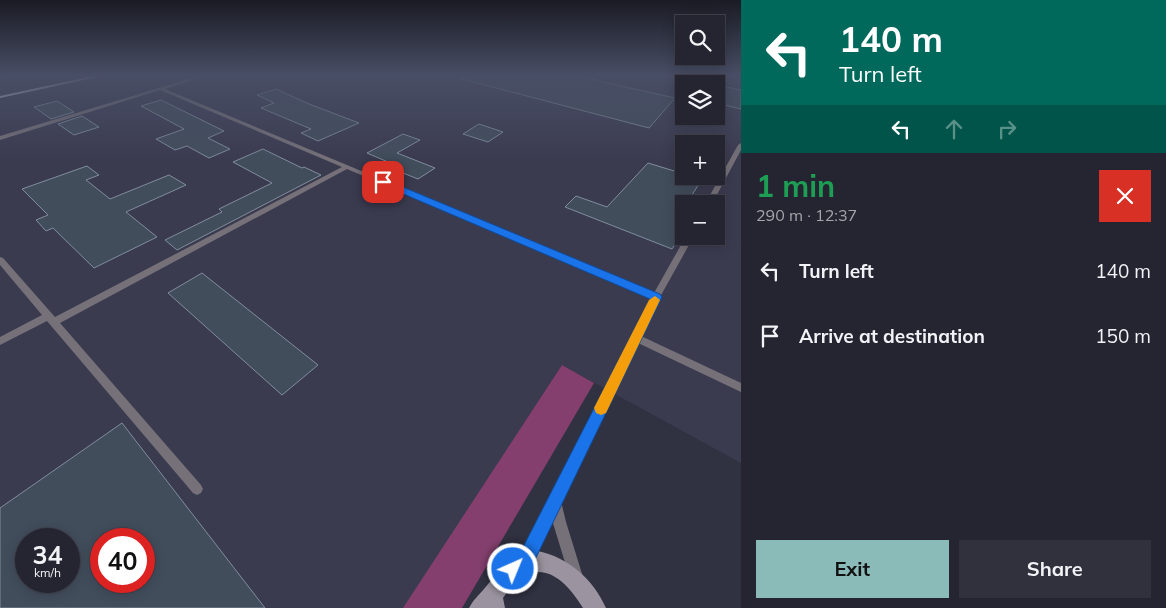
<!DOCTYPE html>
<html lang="en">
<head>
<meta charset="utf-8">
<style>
  body { margin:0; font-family:Mulish,sans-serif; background:#30313d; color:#f1f3f6; height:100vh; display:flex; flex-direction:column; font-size:19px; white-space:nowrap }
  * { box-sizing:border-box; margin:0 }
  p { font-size:16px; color:#a3a5ab }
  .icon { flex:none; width:28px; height:28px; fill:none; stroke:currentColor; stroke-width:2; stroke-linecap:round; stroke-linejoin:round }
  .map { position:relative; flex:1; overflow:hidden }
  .side { display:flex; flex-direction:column; background:#242531; width:425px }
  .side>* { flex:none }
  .top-card { background:#00695c; color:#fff; overflow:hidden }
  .controls { position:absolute; left:675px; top:15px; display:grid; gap:10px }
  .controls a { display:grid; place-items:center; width:50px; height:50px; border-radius:0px; background:#242531; box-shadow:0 2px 12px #0003,0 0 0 1px #41424d; font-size:25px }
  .speed { position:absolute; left:15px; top:528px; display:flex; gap:10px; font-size:25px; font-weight:700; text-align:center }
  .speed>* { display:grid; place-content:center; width:65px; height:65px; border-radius:50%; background:#242531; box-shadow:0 2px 12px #0003,0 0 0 1px #41424d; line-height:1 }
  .speed small { font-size:12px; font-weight:400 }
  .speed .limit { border:8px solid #d22; background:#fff; color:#111 }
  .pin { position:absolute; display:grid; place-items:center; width:42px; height:42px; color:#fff; margin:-21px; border-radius:10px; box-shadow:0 2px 8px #0006 }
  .me { position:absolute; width:55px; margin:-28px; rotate:44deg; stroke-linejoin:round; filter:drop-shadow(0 0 4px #0008) }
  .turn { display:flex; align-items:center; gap:18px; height:105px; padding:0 15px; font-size:22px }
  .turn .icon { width:65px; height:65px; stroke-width:2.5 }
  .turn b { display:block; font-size:35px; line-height:42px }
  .lanes { display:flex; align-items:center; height:48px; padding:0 15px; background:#0003; justify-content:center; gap:25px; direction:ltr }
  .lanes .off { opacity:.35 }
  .round { display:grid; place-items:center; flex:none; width:52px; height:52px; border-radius:0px; background:#30313d }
  .head { display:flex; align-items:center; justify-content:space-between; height:85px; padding:0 15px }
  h1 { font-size:30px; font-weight:700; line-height:38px; color:#1e9e55 }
  .cta { display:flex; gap:10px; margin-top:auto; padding:10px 15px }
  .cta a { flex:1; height:58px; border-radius:0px; background:#8bbbb9; color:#111; font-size:20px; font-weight:700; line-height:58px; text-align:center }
  .cta a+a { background:#30313d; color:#f1f3f6 }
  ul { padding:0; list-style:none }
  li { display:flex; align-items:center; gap:15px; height:65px; padding:0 15px }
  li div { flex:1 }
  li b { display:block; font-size:19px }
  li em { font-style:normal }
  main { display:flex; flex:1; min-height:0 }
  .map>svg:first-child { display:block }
  .built { fill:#3b3b50; fill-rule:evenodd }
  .forest { fill:#843f6e }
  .building { fill:#424d5c; stroke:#808d9c; fill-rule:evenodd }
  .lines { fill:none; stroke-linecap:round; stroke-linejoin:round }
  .lane { fill:#767179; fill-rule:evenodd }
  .secondary { fill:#9b94a0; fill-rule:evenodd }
  .rail { stroke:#cacbd6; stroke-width:2 }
  .route { fill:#1a73e8; stroke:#114b97 }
  .slow { fill:#f59e0b }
</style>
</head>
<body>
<main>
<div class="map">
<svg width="741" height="608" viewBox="0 0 741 608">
  <rect width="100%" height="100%" fill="#303141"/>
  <path class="built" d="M0 75H741V463L562 365 404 608H0ZM684 84H716V116H684ZM684 144H716V176H684ZM684 204H716V236H684ZM26 539H69V581H26ZM101 539H144V581H101Z"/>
  <polygon class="forest" points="562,365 594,383 462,608 403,608"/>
  <g class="building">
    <polygon points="463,75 572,75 675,98 649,128 462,79"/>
    <polygon points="716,85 741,90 741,109 716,103"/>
    <polygon points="276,89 309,104 359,123 318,141 301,133 311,129 261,108 274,103 257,95"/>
    <polygon points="161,100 224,131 208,138 230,149 209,158 187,146 175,150 156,139 184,129 141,106"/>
    <polygon points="57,101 74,112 51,119 34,107"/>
    <polygon points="82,116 99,127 74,135 58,124"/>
    <polygon points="479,124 503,132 488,142 463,134"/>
    <polygon points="403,134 420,140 397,153 435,168 418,179 398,171 402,168 367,153"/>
    <polygon points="263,149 302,168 304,167 321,175 177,250 165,240 222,212 219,209 272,183 233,162"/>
    <polygon points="648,163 684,174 684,176 699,179 696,183 699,184 686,204 684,204 684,224 678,233 681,235 672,249 565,207 576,196 607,207"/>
    <polygon points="87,166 99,175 86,180 110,199 169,175 186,185 126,212 157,237 94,268 53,228 46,231 36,220 48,215 22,189"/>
    <polygon points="202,273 318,365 282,395 168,293"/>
    <path d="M122 423 265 608H0V508ZM26 539H69V581H26ZM101 539H144V581H101Z"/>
  </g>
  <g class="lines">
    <g class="lane">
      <polygon points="10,75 17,75 0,79 0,77"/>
      <polygon points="202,75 208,75 165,89 654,293 686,236 694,236 660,297 641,336 741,383 741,392 638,343 561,501 566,522 583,577 581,582 576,584 571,582 552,520 530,566 525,568 520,566 518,561 651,298 347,169 60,323 201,485 203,489 201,493 197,495 193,493 47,321 0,345 0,337 42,315 0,265 0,257 3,258 55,317 342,167 160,90 0,140 0,136"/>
      <polygon points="741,143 741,150 712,204 705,204 738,145"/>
    </g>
    <path class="secondary" d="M538 551C569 558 593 579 606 608H583C560 570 531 555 503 598L505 608H469C473 600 478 596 484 589 503 567 506 555 538 551Z"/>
    <polyline class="rail" points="0,97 102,75"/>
  </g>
  <linearGradient id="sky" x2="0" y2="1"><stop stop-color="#1a1b24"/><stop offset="0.47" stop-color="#484e65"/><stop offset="1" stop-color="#484e65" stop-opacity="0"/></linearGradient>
  <rect width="741" height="160" fill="url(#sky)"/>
  <polygon class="route" points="380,180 386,180 660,294 662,297 530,570 513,578 507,576 504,569 507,563 518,557 650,299 380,184"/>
  <polygon class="slow" points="655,296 660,300 606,413 601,415 596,413 594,408 596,404 649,300"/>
</svg>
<div class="controls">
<a><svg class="icon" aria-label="search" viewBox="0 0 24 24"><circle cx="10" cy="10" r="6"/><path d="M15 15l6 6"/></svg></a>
<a><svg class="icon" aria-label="layers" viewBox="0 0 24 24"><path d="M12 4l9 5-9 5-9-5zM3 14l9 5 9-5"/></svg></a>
<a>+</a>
<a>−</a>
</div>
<div class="speed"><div>34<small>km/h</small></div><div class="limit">40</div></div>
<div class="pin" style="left:383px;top:182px;background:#d93025"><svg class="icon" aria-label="arrive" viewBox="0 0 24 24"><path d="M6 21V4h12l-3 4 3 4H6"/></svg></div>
<svg class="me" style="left:513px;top:569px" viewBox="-20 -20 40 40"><circle r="17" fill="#1a73e8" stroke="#fff" stroke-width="3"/><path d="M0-11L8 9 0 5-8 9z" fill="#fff"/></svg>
</div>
<section class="side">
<div class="top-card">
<div class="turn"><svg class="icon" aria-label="left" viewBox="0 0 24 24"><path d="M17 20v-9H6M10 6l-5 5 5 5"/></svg><div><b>140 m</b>Turn left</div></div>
<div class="lanes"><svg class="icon" aria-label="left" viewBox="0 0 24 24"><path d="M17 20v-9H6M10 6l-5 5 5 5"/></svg><svg class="icon off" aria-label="ahead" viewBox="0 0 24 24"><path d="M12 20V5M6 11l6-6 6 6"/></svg><svg class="icon off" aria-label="right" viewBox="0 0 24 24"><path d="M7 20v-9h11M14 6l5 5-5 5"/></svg></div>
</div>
<div class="head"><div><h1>1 min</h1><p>290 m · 12:37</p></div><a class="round" style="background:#d93025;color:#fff"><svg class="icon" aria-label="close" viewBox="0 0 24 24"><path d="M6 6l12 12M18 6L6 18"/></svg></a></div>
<ul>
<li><svg class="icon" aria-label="left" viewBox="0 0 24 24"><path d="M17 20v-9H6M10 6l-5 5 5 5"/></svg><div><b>Turn left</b></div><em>140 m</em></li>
<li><svg class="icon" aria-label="arrive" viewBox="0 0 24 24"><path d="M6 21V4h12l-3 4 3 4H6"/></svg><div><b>Arrive at destination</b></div><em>150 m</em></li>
</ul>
<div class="cta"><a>Exit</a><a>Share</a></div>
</section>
</main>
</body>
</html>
